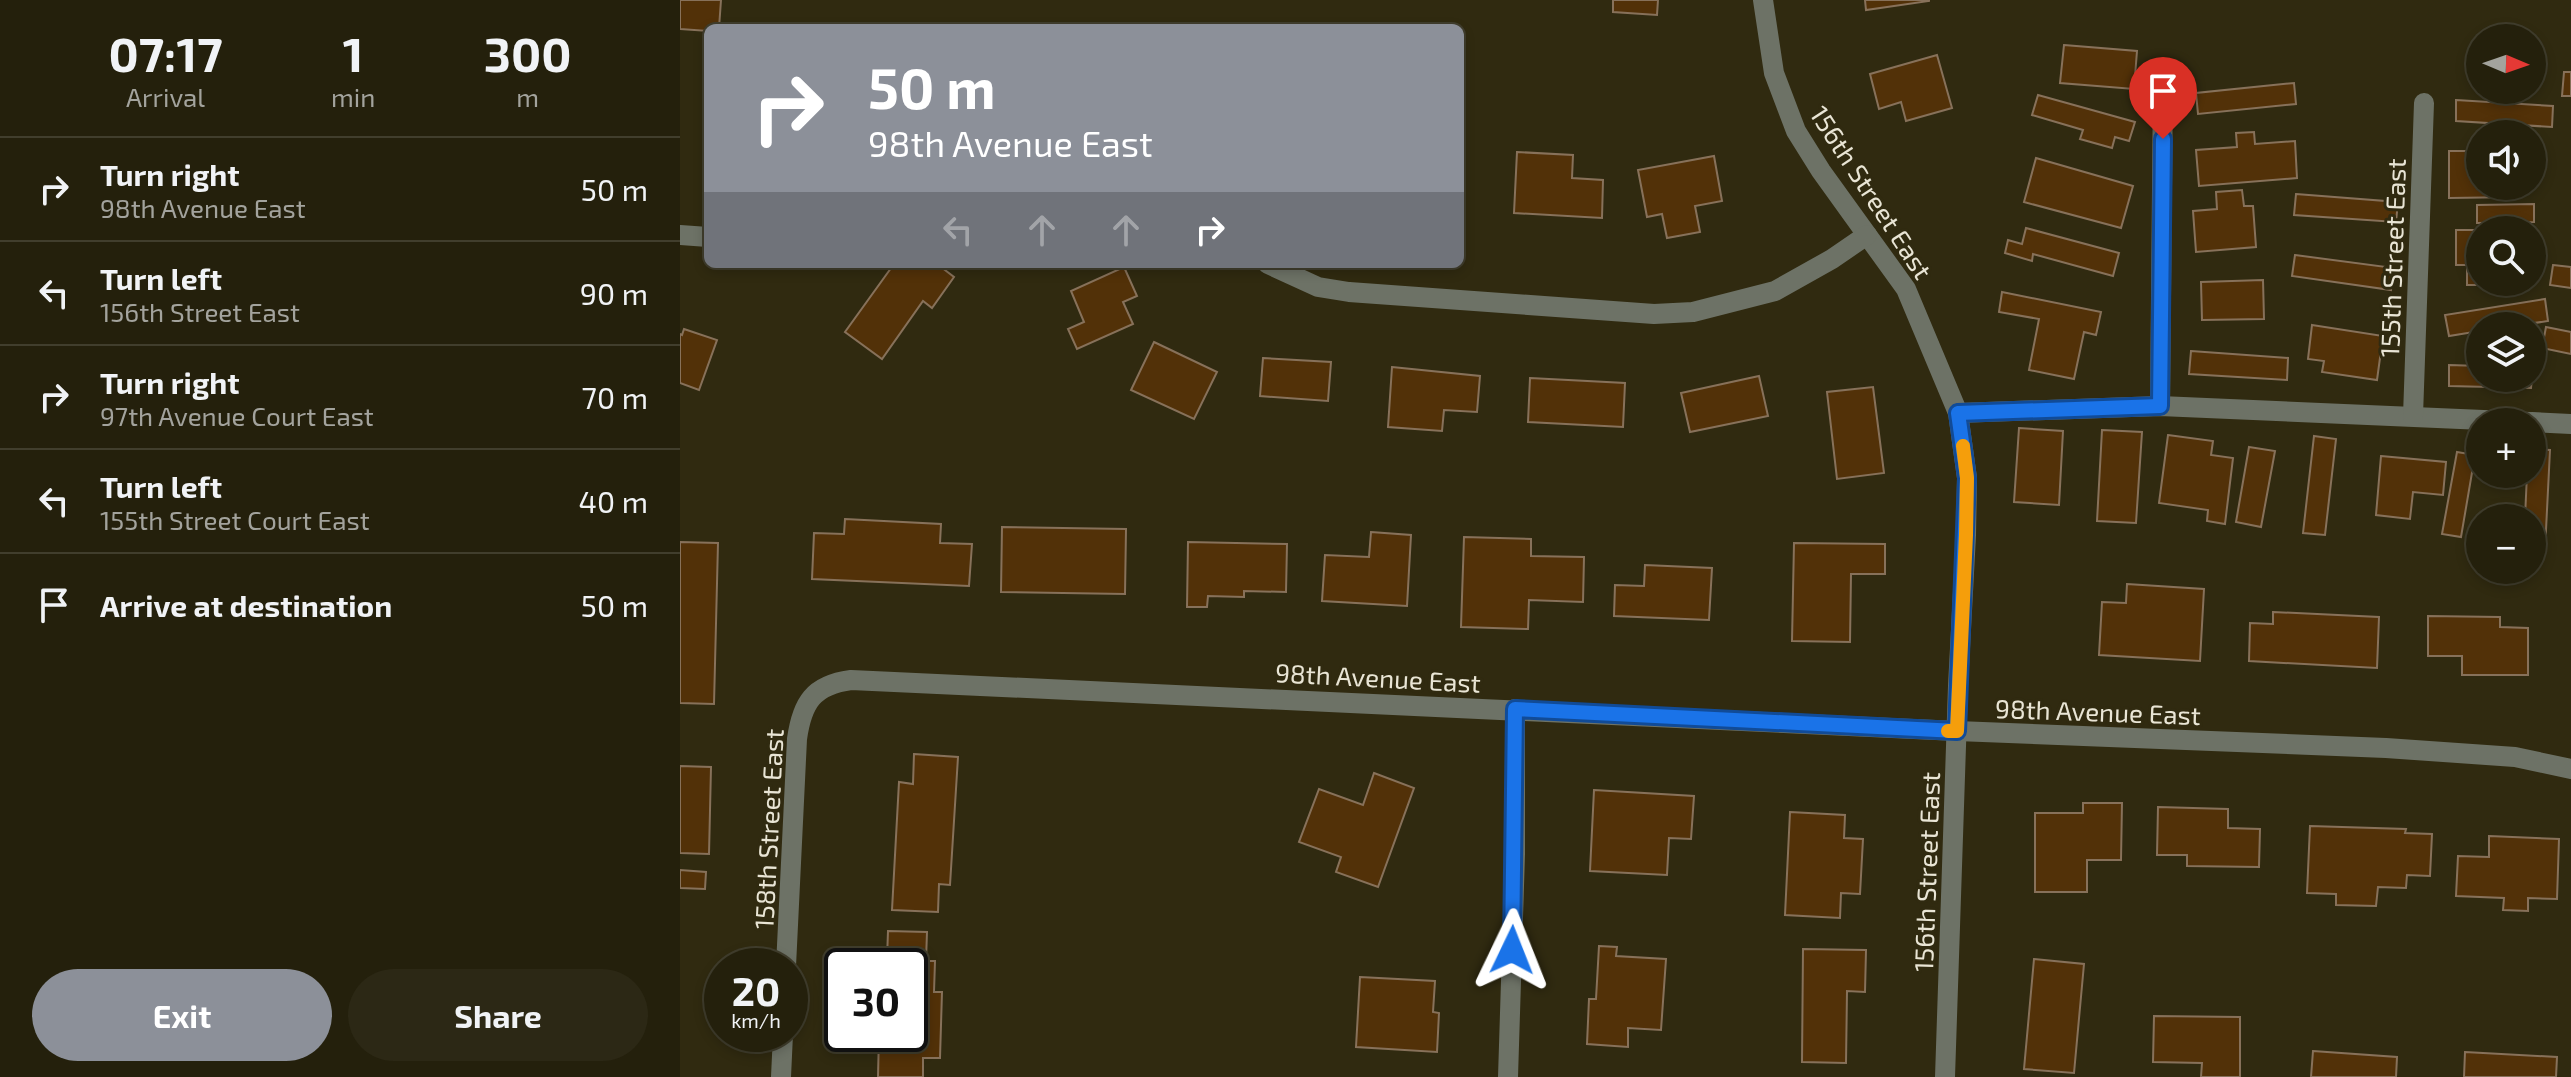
<!DOCTYPE html>
<html lang="en">
<head>
<meta charset="utf-8">
<style>
  body { margin:0; font-family:"Exo 2",sans-serif; background:#2c2815; color:#f1f3f6; height:100vh; display:flex; flex-direction:column; font-size:30px; white-space:nowrap }
  * { box-sizing:border-box; margin:0 }
  p { font-size:26px; color:#a3a39d }
  .icon { flex:none; width:44px; height:44px; fill:none; stroke:currentColor; stroke-width:2; stroke-linecap:round; stroke-linejoin:round }
  .map { position:relative; flex:1; overflow:hidden }
  .drawer { display:flex; flex-direction:column; background:#24200c; width:680px }
  .drawer>* { flex:none }
  .hud { position:absolute; left:24px; top:24px; width:760px; height:244px; border-radius:12px; box-shadow:0 4px 12px #0003,0 0 0 2px #413e2d; background:#8c9099; color:#fff; overflow:hidden }
  .needle { width:52px; rotate:92deg }
  .fabs { position:absolute; left:1786px; top:24px; display:grid; gap:16px }
  .fabs a { display:grid; place-items:center; width:80px; height:80px; border-radius:50%; background:#24200c; box-shadow:0 4px 12px #0003,0 0 0 2px #413e2d; font-size:40px }
  .speed { position:absolute; left:24px; top:948px; display:flex; gap:16px; font-size:40px; font-weight:700; text-align:center }
  .speed>* { display:grid; place-content:center; width:104px; height:104px; border-radius:50%; background:#24200c; box-shadow:0 4px 12px #0003,0 0 0 2px #413e2d; line-height:1 }
  .speed small { font-size:20px; font-weight:400 }
  .speed .limit { border:4px solid #111; border-radius:12px; background:#fff; color:#111 }
  .pin { position:absolute; display:grid; place-items:center; width:68px; height:68px; color:#fff; margin:-82px -34px; border-radius:50% 50% 50% 0; rotate:-45deg; box-shadow:0 0 8px #0007 }
  .pin .icon { rotate:45deg }
  .me { position:absolute; width:88px; margin:-44px; rotate:2deg; stroke-linejoin:round; filter:drop-shadow(0 0 6px #0008) }
  .turn { display:flex; align-items:center; gap:28px; height:168px; padding:0 32px; font-size:36px }
  .turn .icon { width:104px; height:104px; stroke-width:2.5 }
  .turn b { display:block; font-size:56px; line-height:68px }
  .lanes { display:flex; align-items:center; height:76px; padding:0 32px; background:#0003; justify-content:center; gap:40px; direction:ltr }
  .lanes .off { opacity:.35 }
  .eta { display:flex; justify-content:space-evenly; align-items:center; height:136px; text-align:center }
  .eta b { font-size:48px; font-weight:700; line-height:56px }
  .primary-button { display:flex; gap:16px; margin-top:auto; padding:16px 32px }
  .primary-button a { flex:1; height:92px; border-radius:48px; background:#8c9099; color:#fff; font-size:32px; font-weight:700; line-height:92px; text-align:center }
  .primary-button a+a { background:#2c2815; color:#f1f3f6 }
  ul { padding:0; list-style:none }
  li { display:flex; align-items:center; gap:24px; height:104px; padding:0 32px; border-top:2px solid #413e2d }
  li div { flex:1 }
  li b { display:block; font-size:30px }
  li em { font-style:normal }
  main { display:flex; flex:1; min-height:0 }
  .map>svg:first-child { display:block }
  .building { fill:#523108; stroke:#87715a; stroke-width:2 }
  .lines { fill:none; stroke-linecap:round; stroke-linejoin:round }
  .minor { stroke:#6d7266; stroke-width:20 }
  .route-casing { stroke:#114b97; stroke-width:20 }
  .route { stroke:#1a73e8; stroke-width:14 }
  .slow { stroke:#f59e0b; stroke-width:14 }
  .labels { text-anchor:middle; dominant-baseline:central; stroke-width:6; stroke-linejoin:round; paint-order:stroke }
  .street-label { font-size:26px; fill:#e9e5d5; stroke:#302a10 }
</style>
</head>
<body>
<main>
<section class="drawer">
<div class="eta">
<div><b>07:17</b><p>Arrival</p></div>
<div><b>1</b><p>min</p></div>
<div><b>300</b><p>m</p></div>
</div>
<ul>
<li><svg class="icon" aria-label="right" viewBox="0 0 24 24"><path d="M7 20v-9h11M14 6l5 5-5 5"/></svg><div><b>Turn right</b><p>98th Avenue East</p></div><em>50 m</em></li>
<li><svg class="icon" aria-label="left" viewBox="0 0 24 24"><path d="M17 20v-9H6M10 6l-5 5 5 5"/></svg><div><b>Turn left</b><p>156th Street East</p></div><em>90 m</em></li>
<li><svg class="icon" aria-label="right" viewBox="0 0 24 24"><path d="M7 20v-9h11M14 6l5 5-5 5"/></svg><div><b>Turn right</b><p>97th Avenue Court East</p></div><em>70 m</em></li>
<li><svg class="icon" aria-label="left" viewBox="0 0 24 24"><path d="M17 20v-9H6M10 6l-5 5 5 5"/></svg><div><b>Turn left</b><p>155th Street Court East</p></div><em>40 m</em></li>
<li><svg class="icon" aria-label="arrive" viewBox="0 0 24 24"><path d="M6 21V4h12l-3 4 3 4H6"/></svg><div><b>Arrive at destination</b></div><em>50 m</em></li>
</ul>
<div class="primary-button"><a>Exit</a><a>Share</a></div>
</section>
<div class="map">
<svg width="1891" height="1077" viewBox="0 0 1891 1077">
  <rect width="100%" height="100%" fill="#302a10"/>
  <g class="building">
    <polygon points="0,0 41,0 39,28 28,28 28,31 0,29"/>
    <polygon points="933,0 978,0 977,15 933,12"/>
    <polygon points="1185,0 1249,0 1249,1 1186,10"/>
    <polygon points="1384,45 1457,51 1454,89 1380,83"/>
    <polygon points="1257,55 1272,108 1226,121 1221,102 1199,109 1190,74"/>
    <polygon points="1884,72 1891,72 1891,96 1882,96"/>
    <polygon points="1614,83 1616,104 1518,114 1516,93"/>
    <polygon points="1358,95 1455,122 1449,141 1435,137 1432,148 1400,139 1403,130 1352,115"/>
    <polygon points="1776,100 1873,106 1872,127 1776,121"/>
    <polygon points="1574,132 1575,144 1615,141 1617,178 1519,186 1516,150 1557,147 1556,133"/>
    <polygon points="1769,151 1800,151 1800,186 1837,186 1838,197 1769,198"/>
    <polygon points="837,152 893,155 892,178 923,180 922,218 834,213"/>
    <polygon points="1034,156 1042,201 1015,206 1020,232 987,238 982,214 967,217 958,170"/>
    <polygon points="1356,158 1453,186 1441,228 1344,202"/>
    <polygon points="1562,190 1564,206 1573,206 1576,247 1516,252 1513,211 1537,209 1536,192"/>
    <polygon points="1616,194 1718,202 1716,222 1614,215"/>
    <polygon points="1854,204 1854,222 1797,223 1797,205"/>
    <polygon points="1346,228 1439,253 1433,276 1353,254 1352,261 1325,253 1328,240 1342,244"/>
    <polygon points="1776,230 1806,230 1800,230 1800,282 1823,282 1823,285 1787,285 1787,265 1776,265"/>
    <polygon points="1615,255 1714,268 1711,290 1612,276"/>
    <polygon points="214,264 257,264 274,277 252,308 243,301 202,359 165,332"/>
    <polygon points="1873,265 1891,267 1891,288 1870,285"/>
    <polygon points="444,267 457,296 443,302 453,324 397,349 388,329 404,322 391,291"/>
    <polygon points="1583,280 1584,319 1522,320 1521,282"/>
    <polygon points="1322,292 1421,312 1416,335 1404,332 1394,379 1349,370 1359,319 1319,312"/>
    <polygon points="1865,299 1868,321 1834,326 1800,326 1800,331 1769,336 1765,315"/>
    <polygon points="1632,325 1703,336 1697,380 1642,372 1644,361 1628,359"/>
    <polygon points="1866,327 1891,332 1891,354 1862,348"/>
    <polygon points="4,329 37,340 19,390 0,383 0,334 2,335"/>
    <polygon points="474,342 537,372 514,419 451,390"/>
    <polygon points="1511,351 1608,358 1607,380 1509,374"/>
    <polygon points="583,358 651,362 648,401 580,396"/>
    <polygon points="1769,365 1800,366 1800,378 1852,378 1851,388 1769,386"/>
    <polygon points="712,367 800,376 797,412 764,410 762,431 708,427"/>
    <polygon points="1079,376 1088,416 1010,432 1001,393"/>
    <polygon points="850,378 945,383 943,427 848,422"/>
    <polygon points="1193,387 1204,473 1157,479 1147,392"/>
    <polygon points="1339,428 1383,431 1379,505 1334,502"/>
    <polygon points="1422,430 1462,432 1456,523 1417,521"/>
    <polygon points="1488,435 1533,441 1531,455 1553,458 1545,524 1527,521 1528,510 1479,503"/>
    <polygon points="1634,436 1656,439 1645,535 1623,533"/>
    <polygon points="1569,447 1595,451 1581,527 1556,522"/>
    <polygon points="1852,449 1870,450 1865,550 1852,549 1852,518 1845,518 1847,474 1852,474"/>
    <polygon points="1777,452 1795,455 1781,537 1762,534"/>
    <polygon points="1701,456 1766,462 1763,495 1733,492 1730,519 1696,515"/>
    <polygon points="165,519 261,524 260,543 292,544 289,586 132,579 134,533 164,534"/>
    <polygon points="322,527 446,529 445,594 321,592"/>
    <polygon points="691,532 731,535 727,606 642,601 645,555 689,557"/>
    <polygon points="784,537 851,539 851,556 904,557 903,602 849,600 848,629 781,627"/>
    <polygon points="0,542 38,543 34,704 0,703"/>
    <polygon points="508,542 607,544 606,592 564,591 564,597 528,596 527,607 507,607"/>
    <polygon points="1114,543 1205,544 1205,574 1171,574 1170,642 1112,641"/>
    <polygon points="965,565 1032,568 1029,620 934,616 935,585 964,586"/>
    <polygon points="1447,584 1524,589 1520,661 1419,655 1422,602 1446,603"/>
    <polygon points="1593,612 1699,617 1697,668 1569,661 1570,623 1593,624"/>
    <polygon points="1748,616 1820,617 1820,627 1848,628 1848,675 1782,675 1782,656 1748,656"/>
    <polygon points="234,754 278,757 270,885 259,884 258,912 212,910 219,782 233,784"/>
    <polygon points="0,766 31,767 29,854 0,853"/>
    <polygon points="694,773 734,788 698,887 656,872 661,857 619,842 639,789 683,805"/>
    <polygon points="914,790 1014,796 1011,839 989,838 987,875 910,871"/>
    <polygon points="1403,803 1442,803 1441,860 1407,860 1407,892 1355,892 1355,813 1403,813"/>
    <polygon points="1478,807 1548,809 1548,828 1580,829 1579,867 1507,866 1507,855 1477,855"/>
    <polygon points="1110,812 1165,815 1164,838 1183,839 1180,894 1161,893 1160,918 1105,915"/>
    <polygon points="1630,826 1726,829 1725,833 1752,834 1750,876 1727,875 1726,888 1698,887 1696,906 1656,905 1656,894 1627,893"/>
    <polygon points="1809,836 1879,839 1877,899 1848,898 1848,911 1823,910 1824,898 1776,896 1778,856 1809,857"/>
    <polygon points="0,870 26,872 25,889 0,888"/>
    <polygon points="208,931 247,932 246,961 255,961 254,992 262,992 260,1058 243,1058 243,1077 198,1077 199,1034 230,1034 230,966 201,966 201,959 207,959"/>
    <polygon points="919,946 937,947 936,956 986,959 981,1030 948,1028 948,1047 907,1044 909,999 916,999"/>
    <polygon points="1123,949 1186,950 1185,992 1167,991 1166,1063 1122,1062"/>
    <polygon points="1354,959 1404,964 1394,1073 1344,1069"/>
    <polygon points="680,977 755,981 753,1012 759,1013 757,1052 676,1047"/>
    <polygon points="1474,1016 1560,1017 1560,1077 1521,1077 1522,1063 1473,1062"/>
    <polygon points="1633,1051 1717,1057 1716,1077 1631,1077"/>
    <polygon points="1785,1052 1877,1057 1876,1077 1784,1077"/>
  </g>
  <g class="lines">
    <g class="minor">
      <polyline points="1083,0 1094,73 1116,131 1141,171 1226,289 1278,413 1287,478 1286,535 1278,686 1265,1077"/>
      <polyline points="0,235 28,237"/>
      <polyline points="588,264 638,287 669,292 974,314 1013,312 1095,291 1152,259 1187,235"/>
      <polyline points="1480,406 1483,80"/>
      <polyline points="1278,413 1480,406 1850,422"/>
      <polyline points="1733,416 1744,103"/>
      <polyline points="1852,422 1891,424"/>
      <path d="M106 966 117 739C122 703 133 685 171 680L1277 731 1706 748 1835 757 1891 769"/>
      <polyline points="101,1077 103,1034"/>
      <polyline points="828,1077 835,854 835,709"/>
    </g>
  </g>
  <g class="lines">
    <defs>
      <polyline id="route" points="832,950 835,709 1277,731 1287,478 1278,413 1480,406 1483,139"/>
    </defs>
    <use href="#route" class="route-casing"/>
    <use href="#route" class="route"/>
    <polyline class="slow" points="1268,731 1277,731 1286,535 1287,478 1283,446"/>
  </g>
  <g class="labels">
    <g class="street-label">
      <text transform="translate(1192 192) rotate(57)">156th Street East</text>
      <text transform="translate(1712 258) rotate(-88)">155th Street East</text>
      <text transform="translate(698 677) rotate(3)">98th Avenue East</text>
      <text transform="translate(1418 711) rotate(2)">98th Avenue East</text>
      <text transform="translate(88 829) rotate(-87)">158th Street East</text>
      <text transform="translate(1246 872) rotate(-88)">156th Street East</text>
    </g>
  </g>
</svg>
<div class="fabs">
<a><svg class="needle" viewBox="-14 -14 28 28"><path d="M0-13l5 13h-10z" fill="#e53935"/><path d="M0 13l5-13h-10z" fill="#a3a39d"/></svg></a>
<a><svg class="icon" aria-label="sound" viewBox="0 0 24 24"><path d="M4 9h4l5-4v14l-5-4H4zM17 9q2 3 0 6"/></svg></a>
<a><svg class="icon" aria-label="search" viewBox="0 0 24 24"><circle cx="10" cy="10" r="6"/><path d="M15 15l6 6"/></svg></a>
<a><svg class="icon" aria-label="layers" viewBox="0 0 24 24"><path d="M12 4l9 5-9 5-9-5zM3 14l9 5 9-5"/></svg></a>
<a>+</a>
<a>−</a>
</div>
<div class="speed"><div>20<small>km/h</small></div><div class="limit">30</div></div>
<div class="pin" style="left:1483px;top:139px;background:#d93025"><svg class="icon" aria-label="arrive" viewBox="0 0 24 24"><path d="M6 21V4h12l-3 4 3 4H6"/></svg></div>
<svg class="me" style="left:832px;top:950px" viewBox="-20 -20 40 40"><path d="M0-17L14 15 0 8-14 15z" fill="#1a73e8" stroke="#fff" stroke-width="4"/></svg>
<div class="hud">
<div class="turn"><svg class="icon" aria-label="right" viewBox="0 0 24 24"><path d="M7 20v-9h11M14 6l5 5-5 5"/></svg><div><b>50 m</b>98th Avenue East</div></div>
<div class="lanes"><svg class="icon off" aria-label="left" viewBox="0 0 24 24"><path d="M17 20v-9H6M10 6l-5 5 5 5"/></svg><svg class="icon off" aria-label="ahead" viewBox="0 0 24 24"><path d="M12 20V5M6 11l6-6 6 6"/></svg><svg class="icon off" aria-label="ahead" viewBox="0 0 24 24"><path d="M12 20V5M6 11l6-6 6 6"/></svg><svg class="icon" aria-label="right" viewBox="0 0 24 24"><path d="M7 20v-9h11M14 6l5 5-5 5"/></svg></div>
</div>
</div>
</main>
</body>
</html>
